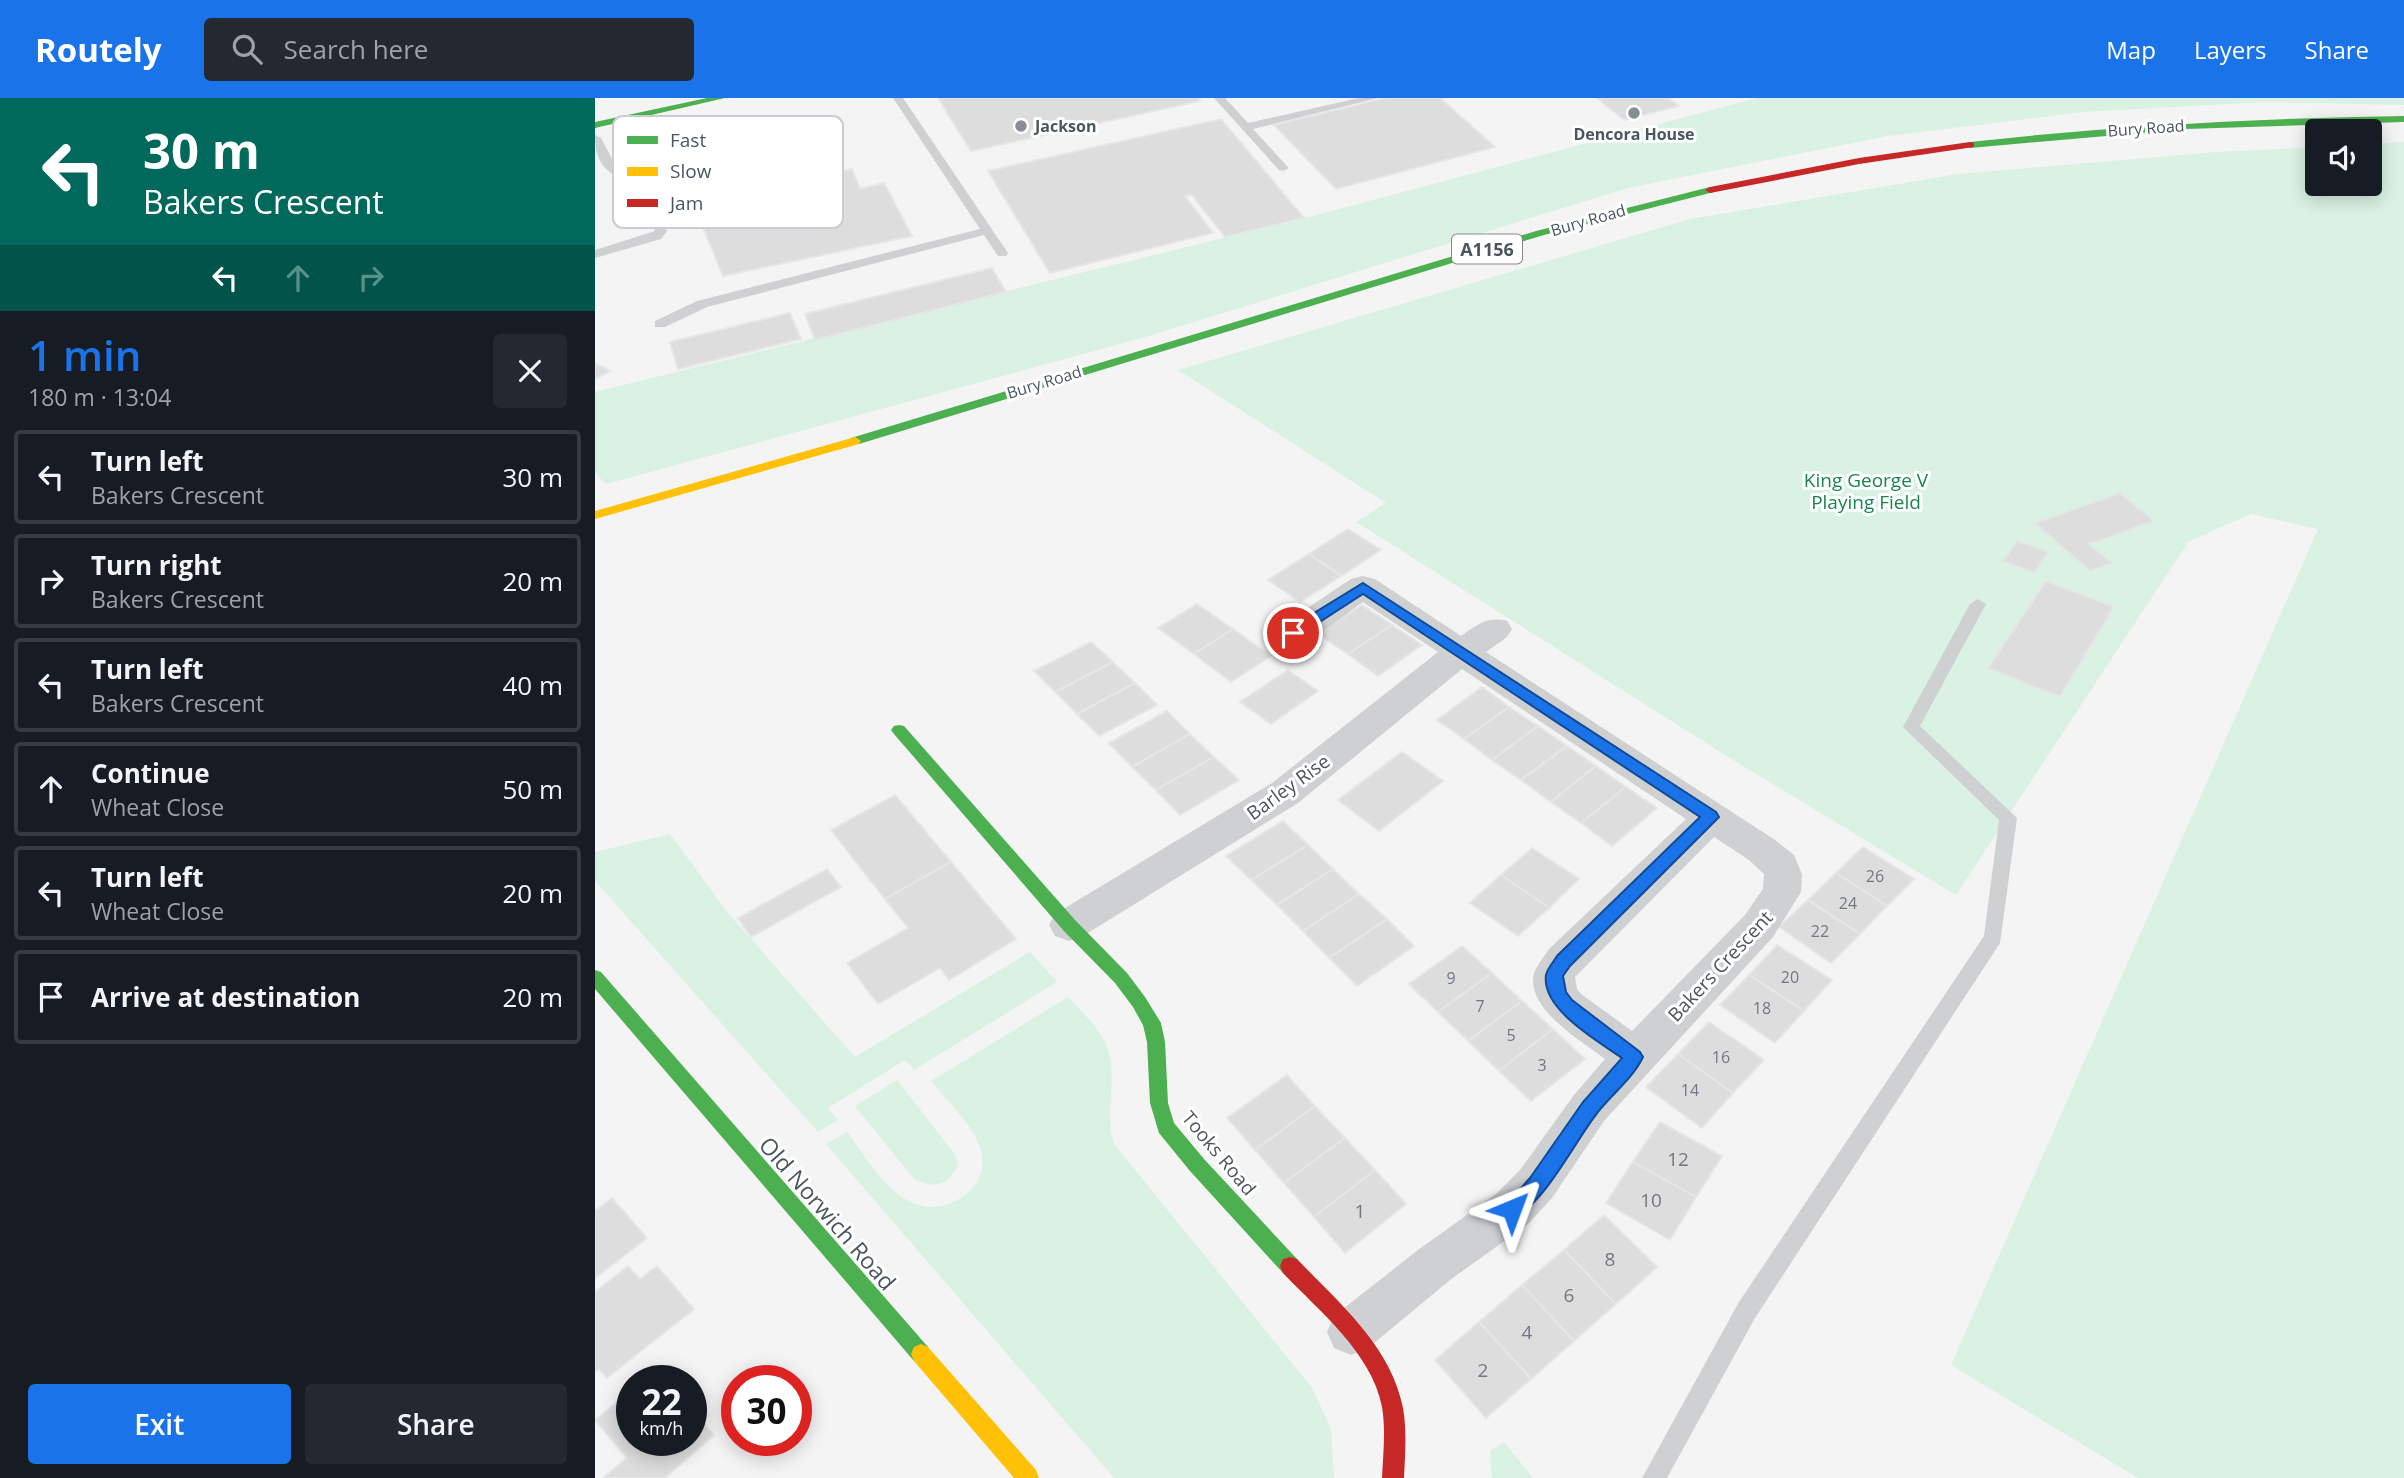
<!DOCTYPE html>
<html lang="en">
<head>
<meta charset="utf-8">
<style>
  body { margin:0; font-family:"Open Sans",sans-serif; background:#242831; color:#f1f3f6; height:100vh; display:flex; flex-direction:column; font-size:26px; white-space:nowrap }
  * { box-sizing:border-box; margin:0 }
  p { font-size:23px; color:#9ea1a6 }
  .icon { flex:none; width:38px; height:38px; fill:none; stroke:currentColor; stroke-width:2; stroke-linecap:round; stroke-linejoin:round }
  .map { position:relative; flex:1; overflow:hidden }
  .side { display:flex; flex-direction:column; background:#171b24; width:595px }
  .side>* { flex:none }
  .hud { background:#00695c; color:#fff; overflow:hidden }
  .fabs { position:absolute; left:1710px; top:21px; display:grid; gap:14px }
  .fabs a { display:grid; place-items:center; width:77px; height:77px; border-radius:7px; background:#171b24; box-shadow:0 4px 18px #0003; font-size:35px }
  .speed { position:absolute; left:21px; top:1267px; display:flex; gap:14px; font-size:35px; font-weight:700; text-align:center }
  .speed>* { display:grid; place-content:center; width:91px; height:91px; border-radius:50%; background:#171b24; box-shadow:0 4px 18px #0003; line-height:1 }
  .speed small { font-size:18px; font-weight:400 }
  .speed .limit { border:10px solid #d22; background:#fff; color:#111 }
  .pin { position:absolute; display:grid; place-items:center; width:60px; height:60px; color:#fff; margin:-30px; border:4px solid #fff; border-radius:50%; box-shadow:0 2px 7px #0007 }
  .me { position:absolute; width:77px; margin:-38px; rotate:44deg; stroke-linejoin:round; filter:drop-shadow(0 0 5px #0008) }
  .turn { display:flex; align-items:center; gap:24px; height:147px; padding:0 28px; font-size:32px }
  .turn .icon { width:91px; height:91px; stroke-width:2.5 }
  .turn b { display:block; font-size:49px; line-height:60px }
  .lanes { display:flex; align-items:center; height:66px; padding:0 28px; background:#0003; justify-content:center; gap:35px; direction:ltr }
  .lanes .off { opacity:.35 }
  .round { display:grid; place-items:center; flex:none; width:74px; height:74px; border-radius:7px; background:#242831 }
  .overview { display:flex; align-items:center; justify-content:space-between; height:119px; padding:0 28px }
  h1 { font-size:42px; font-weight:600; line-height:52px; color:#1a73e8 }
  .cta { display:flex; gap:14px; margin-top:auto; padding:14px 28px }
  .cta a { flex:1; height:80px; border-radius:7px; background:#1a73e8; color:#fff; font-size:28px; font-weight:600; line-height:80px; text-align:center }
  .cta a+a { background:#242831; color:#f1f3f6 }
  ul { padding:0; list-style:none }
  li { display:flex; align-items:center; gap:21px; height:94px; margin:0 14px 10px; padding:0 14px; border:4px solid #363941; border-radius:7px }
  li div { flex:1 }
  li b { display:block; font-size:26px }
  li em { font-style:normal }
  header { display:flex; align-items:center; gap:42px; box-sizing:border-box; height:98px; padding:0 35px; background:#1a73e8; color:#fff }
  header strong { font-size:33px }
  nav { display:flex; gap:38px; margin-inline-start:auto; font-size:24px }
  .search { width:490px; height:63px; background:#242831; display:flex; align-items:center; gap:18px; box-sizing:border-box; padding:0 24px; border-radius:7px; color:#9ea1a6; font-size:26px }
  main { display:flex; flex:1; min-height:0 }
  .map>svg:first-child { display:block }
  .green { fill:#d9f2e3 }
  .building { fill:#ddddde; stroke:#e5e6e7; stroke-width:2 }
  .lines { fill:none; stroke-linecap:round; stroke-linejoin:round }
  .lane { fill:#ced0d2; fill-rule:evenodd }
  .street { fill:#ced0d2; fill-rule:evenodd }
  .fast { fill:#4caf50; fill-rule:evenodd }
  .slow { fill:#ffc107; fill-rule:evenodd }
  .jam { fill:#c62828; fill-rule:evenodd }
  .route { fill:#1a73e8; stroke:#114b97; stroke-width:2 }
  .poi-dot { fill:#868d94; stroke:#fff; stroke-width:2.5 }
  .labels { text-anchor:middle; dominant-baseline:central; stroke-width:6; stroke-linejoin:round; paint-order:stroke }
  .far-poi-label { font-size:16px; font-weight:bold; fill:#4a5661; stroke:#fff; text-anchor:start }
  .far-street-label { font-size:16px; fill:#4a5661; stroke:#fff }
  .number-label { font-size:16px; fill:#707881 }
  .shield { fill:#fff; stroke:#808990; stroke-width:2 }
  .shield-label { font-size:18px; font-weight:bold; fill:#4a5661 }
  .park-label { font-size:19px; fill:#17864f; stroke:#fff }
  .street-label { font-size:19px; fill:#4a5661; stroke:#fff }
  .near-number-label { font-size:19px; fill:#707881 }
  .near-street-label { font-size:23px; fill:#4a5661; stroke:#fff }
  .key { fill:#fff; stroke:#c9ccd0; stroke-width:2 }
  .key-label { font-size:19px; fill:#4a5661 }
</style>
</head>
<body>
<header>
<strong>Routely</strong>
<div class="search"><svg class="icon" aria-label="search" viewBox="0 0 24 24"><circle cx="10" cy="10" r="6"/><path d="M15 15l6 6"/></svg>Search here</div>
<nav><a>Map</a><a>Layers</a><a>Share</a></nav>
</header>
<main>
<section class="side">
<div class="hud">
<div class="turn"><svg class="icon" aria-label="left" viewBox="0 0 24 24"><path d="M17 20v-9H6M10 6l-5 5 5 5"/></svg><div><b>30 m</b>Bakers Crescent</div></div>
<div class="lanes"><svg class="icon" aria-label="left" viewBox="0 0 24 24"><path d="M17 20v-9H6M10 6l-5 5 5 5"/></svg><svg class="icon off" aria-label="ahead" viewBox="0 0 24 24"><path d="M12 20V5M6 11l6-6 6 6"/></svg><svg class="icon off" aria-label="right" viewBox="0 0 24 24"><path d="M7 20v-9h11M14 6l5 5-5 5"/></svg></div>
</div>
<div class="overview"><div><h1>1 min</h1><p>180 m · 13:04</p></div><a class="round"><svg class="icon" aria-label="close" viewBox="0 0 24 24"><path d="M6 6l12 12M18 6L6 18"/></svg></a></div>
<ul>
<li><svg class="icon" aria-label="left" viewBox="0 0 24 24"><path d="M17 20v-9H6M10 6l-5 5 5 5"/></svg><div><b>Turn left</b><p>Bakers Crescent</p></div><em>30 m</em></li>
<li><svg class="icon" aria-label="right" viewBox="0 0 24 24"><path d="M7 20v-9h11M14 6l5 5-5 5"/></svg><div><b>Turn right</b><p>Bakers Crescent</p></div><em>20 m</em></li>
<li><svg class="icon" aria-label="left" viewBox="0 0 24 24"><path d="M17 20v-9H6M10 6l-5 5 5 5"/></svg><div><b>Turn left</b><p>Bakers Crescent</p></div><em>40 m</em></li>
<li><svg class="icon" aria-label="ahead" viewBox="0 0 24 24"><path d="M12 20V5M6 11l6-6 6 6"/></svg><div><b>Continue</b><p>Wheat Close</p></div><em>50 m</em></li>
<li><svg class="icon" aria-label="left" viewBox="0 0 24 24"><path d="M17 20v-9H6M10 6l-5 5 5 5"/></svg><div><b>Turn left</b><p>Wheat Close</p></div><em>20 m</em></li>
<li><svg class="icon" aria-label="arrive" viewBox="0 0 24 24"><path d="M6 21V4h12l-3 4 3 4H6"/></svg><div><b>Arrive at destination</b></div><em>20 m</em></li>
</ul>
<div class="cta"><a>Exit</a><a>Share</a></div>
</section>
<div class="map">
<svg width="1809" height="1380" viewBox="0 0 1809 1380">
  <rect width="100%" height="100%" fill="#f4f4f4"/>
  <g class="green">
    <polygon points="1162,0 1809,0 1809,7 1671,4 1488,14 1293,38 1033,90 547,240 11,386 0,375 0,294 710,120"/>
    <polygon points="1809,44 1809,1380 1543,1380 1356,1267 1723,431 1656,416 1594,443 1361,797 1146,667 761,424 791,405 583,272 1095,121 1363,76 1621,54 1722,49 1722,86 1774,86 1775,46"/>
    <polygon points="75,736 133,815 260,959 435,854 462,884 319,972 310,962 233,1010 243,1022 223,1034 0,783 0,754"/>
    <path d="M473 899C488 915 508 933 514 955 522 985 509 1017 519 1046L718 1291 736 1332 739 1380H519L231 1046 252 1034C269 1056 287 1088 312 1102 346 1123 397 1092 386 1053 379 1027 352 1003 336 983Z"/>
    <polygon points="302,982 361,1058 363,1068 351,1084 336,1087 320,1082 260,1008"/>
    <polygon points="909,1344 938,1380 897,1380 895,1353"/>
  </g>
  <g class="building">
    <polygon points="343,0 602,0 605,3 376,53"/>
    <polygon points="790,0 845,0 900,49 741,91 679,27"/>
    <polygon points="1002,0 1073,0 1084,8 1029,22"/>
    <polygon points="626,21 709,120 630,139 597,97 590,98 618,135 455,175 393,73"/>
    <polygon points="198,28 230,76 257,71 265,91 289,85 317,138 128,178 76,52"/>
    <polygon points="397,170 411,194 220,242 210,216"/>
    <polygon points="195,215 206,241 83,271 75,244"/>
    <polygon points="0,265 15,273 0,281"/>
    <polygon points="1525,395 1559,423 1494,446 1517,465 1495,473 1440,425"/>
    <polygon points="753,431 786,452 746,478 714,456"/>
    <polygon points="1422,443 1453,454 1439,475 1408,463"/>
    <polygon points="714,456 746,478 705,504 673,482"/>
    <polygon points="1451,483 1519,509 1465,599 1393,570"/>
    <polygon points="602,506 638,531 599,556 563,530"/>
    <polygon points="767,507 797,527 753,556 723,536"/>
    <polygon points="797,527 827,547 783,578 753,556"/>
    <polygon points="638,531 676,558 636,584 599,556"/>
    <polygon points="496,544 518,564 460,594 439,573"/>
    <polygon points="518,564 540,585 482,616 460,594"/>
    <polygon points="693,572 723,593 676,626 645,604"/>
    <polygon points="540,585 562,607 504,638 482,616"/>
    <polygon points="887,589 914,609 869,641 842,622"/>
    <polygon points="914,609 943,628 897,662 869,641"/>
    <polygon points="572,613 595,636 537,669 514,645"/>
    <polygon points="943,628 972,648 926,682 897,662"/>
    <polygon points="595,636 619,659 561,692 537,669"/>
    <polygon points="972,648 1001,668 956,704 926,682"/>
    <polygon points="807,654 848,683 784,733 743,702"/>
    <polygon points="619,659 644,682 585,717 561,692"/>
    <polygon points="1001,668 1031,689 986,725 956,704"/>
    <polygon points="1031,689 1062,710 1017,748 986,725"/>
    <polygon points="300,697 356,764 290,801 236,732"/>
    <polygon points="688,723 713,747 656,782 631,758"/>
    <polygon points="713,747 738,771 682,807 656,782"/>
    <polygon points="1268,749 1319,781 1292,808 1241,775"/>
    <polygon points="937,750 984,781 954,810 906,777"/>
    <polygon points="356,764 421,841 354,882 345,870 283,906 252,865 313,830 290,801"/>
    <polygon points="232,771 246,789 156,839 143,820"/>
    <polygon points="738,771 764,796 708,833 682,807"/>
    <polygon points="1241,775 1292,808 1265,836 1213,802"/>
    <polygon points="906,777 954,810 923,838 875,805"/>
    <polygon points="764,796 792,821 734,860 708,833"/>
    <polygon points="1213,802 1265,836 1236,865 1184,829"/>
    <polygon points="792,821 819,848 762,888 734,860"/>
    <polygon points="1182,847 1237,882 1209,913 1154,877"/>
    <polygon points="867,848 897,875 843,914 814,886"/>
    <polygon points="897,875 927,903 873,943 843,914"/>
    <polygon points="1154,877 1209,913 1180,945 1125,907"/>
    <polygon points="927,903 958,931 904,973 873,943"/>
    <polygon points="1114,924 1169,962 1138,995 1083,956"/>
    <polygon points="958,931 990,961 936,1003 904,973"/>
    <polygon points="1083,956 1138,995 1107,1030 1051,989"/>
    <polygon points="692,977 720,1008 660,1052 632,1020"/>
    <polygon points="720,1008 750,1040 689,1085 660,1052"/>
    <polygon points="1065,1024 1127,1058 1101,1099 1038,1064"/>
    <polygon points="750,1040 780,1072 719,1119 689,1085"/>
    <polygon points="1038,1064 1101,1099 1075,1142 1011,1105"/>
    <polygon points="780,1072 811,1106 750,1155 719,1119"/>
    <polygon points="17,1100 52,1140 0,1180 0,1113"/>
    <polygon points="1009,1117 1062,1169 1021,1206 969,1152"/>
    <polygon points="969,1152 1021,1206 979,1243 927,1187"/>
    <polygon points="33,1168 45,1181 62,1168 99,1211 12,1280 4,1271 0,1274 0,1194"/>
    <polygon points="927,1187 979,1243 936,1281 884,1224"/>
    <polygon points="884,1224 936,1281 891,1320 840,1262"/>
    <polygon points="62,1271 72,1283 48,1283"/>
    <polygon points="37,1292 37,1342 96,1342 96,1310 119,1337 70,1380 8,1380 32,1360 0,1322"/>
  </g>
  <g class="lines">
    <g class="lane">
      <polygon points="298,0 308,0 413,155 411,158 403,158 389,137 112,209 70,229 60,229 60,223 102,203 385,131"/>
      <polygon points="619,0 630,0 653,25 764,0 783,0 658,31 692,68 694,70 688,73 684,72"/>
      <path d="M0 37 6 40 22 70 53 93 72 133 66 141 0 160V152L60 133C55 122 51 106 44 97 24 73 0 79 0 37Z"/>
      <polygon points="1383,501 1391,506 1325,628 1422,720 1405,845 1160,1220 1072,1380 1047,1380 1144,1204 1389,838 1404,722 1308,629 1375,506"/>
    </g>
    <path class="street" d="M768 478 780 481 866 538C882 527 892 518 912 523L917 531 912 539 891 554 1180 742 1199 757 1207 776 1206 794 1178 839 1009 1023 957 1100 933 1126 855 1182 773 1250 756 1257 739 1250 732 1234 739 1218 823 1152 901 1096 925 1072 979 997 1010 961C987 943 930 911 939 875 942 867 949 859 954 851L1091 721 867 571 703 705 488 838 474 843 460 838 454 827 460 816 677 685 843 554 768 504C740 523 697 569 671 527L676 519 688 516 699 519 756 481ZM1119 739 1154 762 1169 776 1168 791 1150 817 1037 933 986 896 982 891 980 879Z"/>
    <g class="fast">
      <polygon points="112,0 130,0 0,30 0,24"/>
      <path d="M1809 18V24L1591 31 1375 50 1370 47 1375 44C1519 28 1664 20 1809 18Z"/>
      <polygon points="1115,89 1119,90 1119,94 949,137 264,346 256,346 254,343 256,340 941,133"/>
      <polygon points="304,627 309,628 480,822 532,875 550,899 566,925 570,944 573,1005 579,1025 609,1061 702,1161 705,1168 702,1175 695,1177 688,1175 595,1073 564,1035 555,1005 552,944 548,927 538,909 520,885 468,832 299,636 296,632 299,628"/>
      <polygon points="0,872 6,874 333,1249 336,1256 333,1263 326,1266 319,1263 0,891"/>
    </g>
    <g class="slow">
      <polygon points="260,339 266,343 264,346 0,421 0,413"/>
      <polygon points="326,1246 333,1249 441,1372 444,1380 419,1380 319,1263 316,1256 319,1249"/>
    </g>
    <g class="jam">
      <polygon points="1375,44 1379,45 1379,49 1264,66 1115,95 1110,92 1115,89 1264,60"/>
      <path d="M695 1159 702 1161C743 1204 796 1248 808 1310 812 1333 810 1357 809 1380H787C788 1357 791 1332 787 1309 777 1255 724 1213 688 1175L685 1168 688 1161Z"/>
    </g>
  </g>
  <path class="route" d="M768 485 1121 714 1124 719 975 868 968 878 971 894 977 902 1045 954 1048 959C1038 980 1017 996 1003 1014 981 1041 948 1109 917 1120L910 1117 908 1111 935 1080 988 1004 1027 960C1003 943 946 911 951 877 952 871 959 863 962 858L1105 719 768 496 703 538H693L691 535 693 531Z"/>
  <g class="poi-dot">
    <circle cx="1039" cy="15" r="7"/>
    <circle cx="426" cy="28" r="7"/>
  </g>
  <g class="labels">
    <g class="far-poi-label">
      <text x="440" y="28">Jackson</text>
      <text x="1039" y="36" text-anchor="middle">Dencora House</text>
    </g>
    <g class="far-street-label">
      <text transform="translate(1551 30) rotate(-4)">Bury Road</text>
      <text transform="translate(993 122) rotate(-16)">Bury Road</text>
      <text transform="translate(449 284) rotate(-17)">Bury Road</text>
    </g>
    <g class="number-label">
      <text x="1280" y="778">26</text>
      <text x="1253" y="805">24</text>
      <text x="1225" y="833">22</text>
      <text x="1195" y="879">20</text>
      <text x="856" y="880">9</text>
      <text x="885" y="908">7</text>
      <text x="1167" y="910">18</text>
      <text x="916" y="937">5</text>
      <text x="1126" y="959">16</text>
      <text x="947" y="967">3</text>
      <text x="1095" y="992">14</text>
    </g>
    <rect class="shield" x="857" y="136.5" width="70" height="29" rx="5"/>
    <g class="shield-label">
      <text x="892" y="151">A1156</text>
    </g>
    <g class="park-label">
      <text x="1271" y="382">King George V<tspan x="1271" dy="22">Playing Field</tspan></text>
    </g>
    <g class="street-label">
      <text transform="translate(693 689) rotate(-36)">Barley Rise</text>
      <text transform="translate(1125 868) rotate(-47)">Bakers Crescent</text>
      <text transform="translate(624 1055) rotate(50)">Tooks Road</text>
    </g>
    <g class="near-number-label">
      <text x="1083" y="1061">12</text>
      <text x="1056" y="1102">10</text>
      <text x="765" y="1113">1</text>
      <text x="1015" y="1161">8</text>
      <text x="974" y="1197">6</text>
      <text x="932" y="1234">4</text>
      <text x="888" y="1272">2</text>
    </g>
    <g class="near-street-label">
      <text transform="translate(233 1115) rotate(49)">Old Norwich Road</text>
    </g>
  </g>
  <rect x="18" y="18" width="230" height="112" rx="10" class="key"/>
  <rect x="32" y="38" width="31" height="8" fill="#4caf50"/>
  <rect x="32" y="69" width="31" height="9" fill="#ffc107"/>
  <rect x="32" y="101" width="31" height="8" fill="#c62828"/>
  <g class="key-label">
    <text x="75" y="49">Fast</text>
    <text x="75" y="80">Slow</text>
    <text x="75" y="112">Jam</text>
  </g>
</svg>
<div class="fabs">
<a><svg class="icon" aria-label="sound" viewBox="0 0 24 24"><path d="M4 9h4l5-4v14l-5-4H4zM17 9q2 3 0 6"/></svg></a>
</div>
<div class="speed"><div>22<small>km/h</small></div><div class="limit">30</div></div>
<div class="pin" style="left:698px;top:535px;background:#d93025"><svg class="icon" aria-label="arrive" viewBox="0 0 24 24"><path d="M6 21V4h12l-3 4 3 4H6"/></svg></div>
<svg class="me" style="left:917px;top:1111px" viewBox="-20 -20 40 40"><path d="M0-17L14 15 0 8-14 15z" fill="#1a73e8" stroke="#fff" stroke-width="4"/></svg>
</div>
</main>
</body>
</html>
